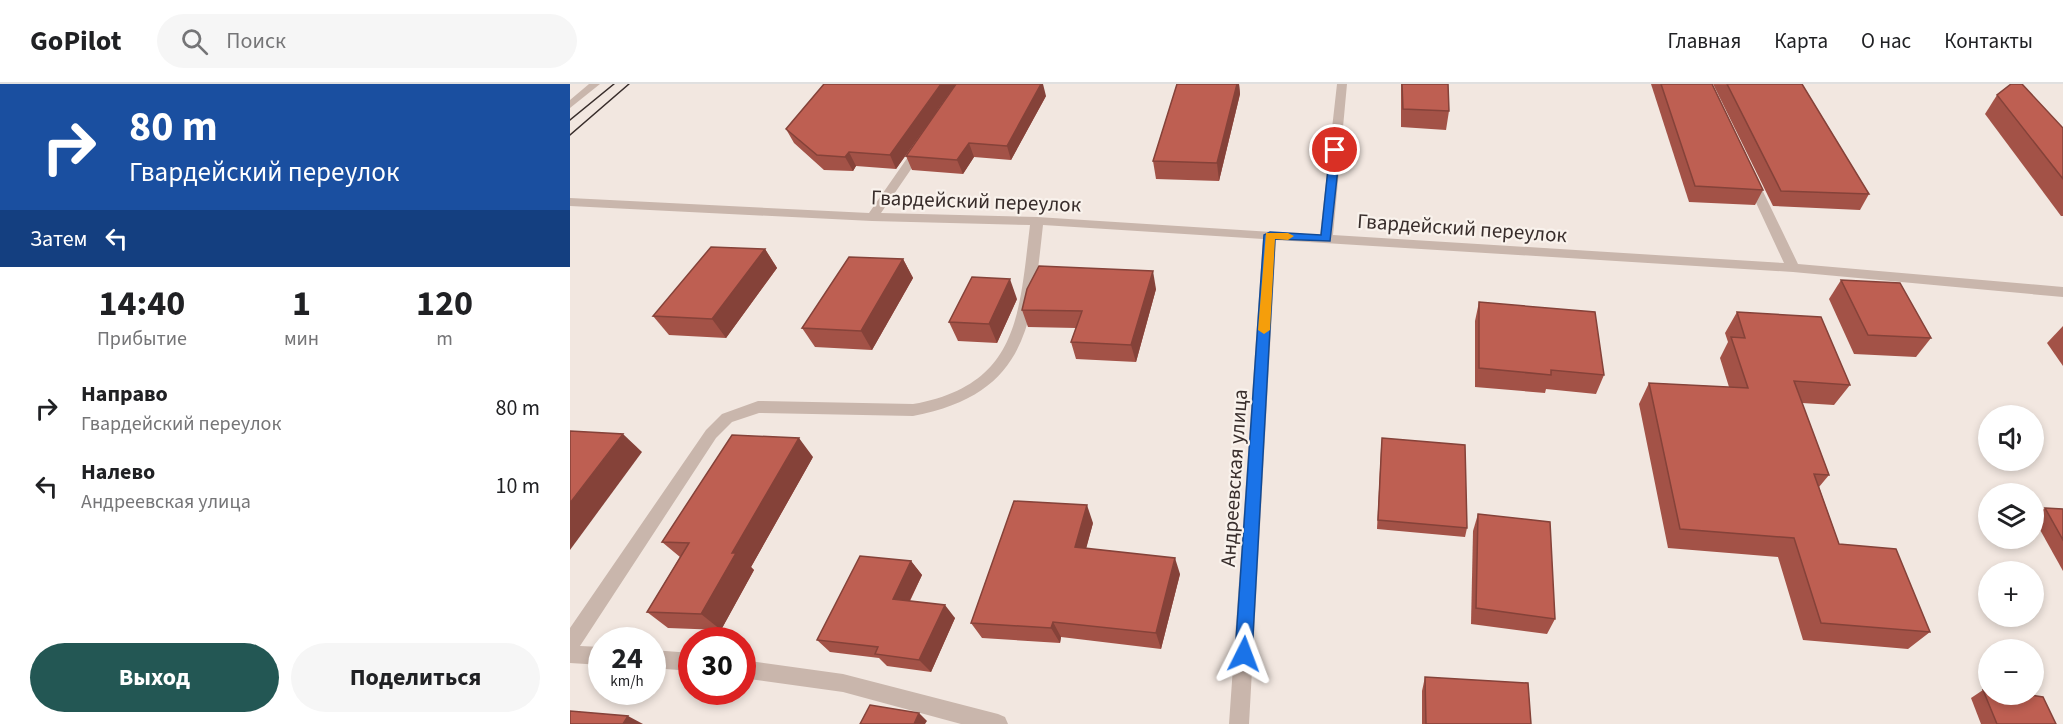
<!DOCTYPE html>
<html lang="ru">
<head>
<meta charset="utf-8">
<style>
  body { margin:0; font-family:"Source Sans 3",sans-serif; background:#f6f6f6; color:#202124; height:100vh; display:flex; flex-direction:column; font-size:22px; white-space:nowrap }
  * { box-sizing:border-box; margin:0 }
  p { font-size:20px; color:#757577 }
  .icon { flex:none; width:33px; height:33px; fill:none; stroke:currentColor; stroke-width:2; stroke-linecap:round; stroke-linejoin:round }
  .map { position:relative; flex:1; overflow:hidden }
  .details { display:flex; flex-direction:column; background:#fff; width:570px }
  .details>* { flex:none }
  .guide { background:#1a4fa0; color:#fff; overflow:hidden }
  .controls { position:absolute; left:1408px; top:321px; display:grid; gap:12px }
  .controls a { display:grid; place-items:center; width:66px; height:66px; border-radius:50%; background:#fff; box-shadow:0 3px 9px #0003; font-size:30px }
  .speed { position:absolute; left:18px; top:543px; display:flex; gap:12px; font-size:30px; font-weight:700; text-align:center }
  .speed>* { display:grid; place-content:center; width:78px; height:78px; border-radius:50%; background:#fff; box-shadow:0 3px 9px #0003; line-height:1 }
  .speed small { font-size:15px; font-weight:400 }
  .speed .limit { border:9px solid #d22; background:#fff; color:#111 }
  .pin { position:absolute; display:grid; place-items:center; width:51px; height:51px; color:#fff; margin:-26px; border:3px solid #fff; border-radius:50%; box-shadow:0 2px 6px #0007 }
  .me { position:absolute; width:66px; margin:-33px; rotate:3deg; stroke-linejoin:round; filter:drop-shadow(0 0 4px #0008) }
  .turn { display:flex; align-items:center; gap:21px; height:126px; padding:0 30px; font-size:27px }
  .turn .icon { width:78px; height:78px; stroke-width:2.5 }
  .turn b { display:block; font-size:42px; line-height:51px }
  .then { display:flex; align-items:center; height:57px; padding:0 30px; background:#0003; gap:12px; font-size:22px }
  .eta { display:flex; justify-content:space-evenly; align-items:center; height:102px; text-align:center }
  .eta b { font-size:36px; font-weight:700; line-height:42px }
  .button { display:flex; gap:12px; margin-top:auto; padding:12px 30px }
  .button a { flex:1; height:69px; border-radius:36px; background:#235754; color:#fff; font-size:24px; font-weight:700; line-height:69px; text-align:center }
  .button a+a { background:#f6f6f6; color:#202124 }
  ul { padding:0; list-style:none }
  li { display:flex; align-items:center; gap:18px; height:78px; padding:0 30px }
  li div { flex:1 }
  li b { display:block; font-size:22px }
  li em { font-style:normal }
  header { display:flex; align-items:center; gap:36px; box-sizing:border-box; height:84px; padding:0 30px; background:#fff; border-bottom:2px solid #e0e0e0 }
  header strong { font-size:28px }
  nav { display:flex; gap:33px; margin-inline-start:auto; font-size:21px }
  .search { width:420px; height:54px; background:#f6f6f6; display:flex; align-items:center; gap:15px; box-sizing:border-box; padding:0 21px; border-radius:33px; color:#757577; font-size:22px }
  main { display:flex; flex:1; min-height:0 }
  .map>svg:first-child { display:block }
  .lines { fill:none; stroke-linecap:round; stroke-linejoin:round }
  .minor { fill:#c9b6ac; fill-rule:evenodd }
  .tram { stroke:#382d2b; stroke-width:1.5 }
  .wall { fill:#a35247 }
  .shaded-wall { fill:#854239 }
  .building { fill:#be5f52; stroke:#854239; stroke-width:1.5 }
  .route { fill:#1a73e8; stroke:#114b97; stroke-width:1.5 }
  .slow { fill:#f59e0b }
  .labels { text-anchor:middle; dominant-baseline:central; stroke-width:4.5; stroke-linejoin:round; paint-order:stroke }
  .street-label { font-size:21px; fill:#382d2b; stroke:#f9f2ec }
</style>
</head>
<body>
<header>
<strong>GoPilot</strong>
<div class="search"><svg class="icon" aria-label="search" viewBox="0 0 24 24"><circle cx="10" cy="10" r="6"/><path d="M15 15l6 6"/></svg>Поиск</div>
<nav><a>Главная</a><a>Карта</a><a>О нас</a><a>Контакты</a></nav>
</header>
<main>
<section class="details">
<div class="guide">
<div class="turn"><svg class="icon" aria-label="right" viewBox="0 0 24 24"><path d="M7 20v-9h11M14 6l5 5-5 5"/></svg><div><b>80 m</b>Гвардейский переулок</div></div>
<div class="then">Затем<svg class="icon" aria-label="left" viewBox="0 0 24 24"><path d="M17 20v-9H6M10 6l-5 5 5 5"/></svg></div>
</div>
<div class="eta">
<div><b>14:40</b><p>Прибытие</p></div>
<div><b>1</b><p>мин</p></div>
<div><b>120</b><p>m</p></div>
</div>
<ul>
<li><svg class="icon" aria-label="right" viewBox="0 0 24 24"><path d="M7 20v-9h11M14 6l5 5-5 5"/></svg><div><b>Направо</b><p>Гвардейский переулок</p></div><em>80 m</em></li>
<li><svg class="icon" aria-label="left" viewBox="0 0 24 24"><path d="M17 20v-9H6M10 6l-5 5 5 5"/></svg><div><b>Налево</b><p>Андреевская улица</p></div><em>10 m</em></li>
</ul>
<div class="button"><a>Выход</a><a>Поделиться</a></div>
</section>
<div class="map">
<svg width="1493" height="640" viewBox="0 0 1493 640">
  <rect width="100%" height="100%" fill="#f2e7e0"/>
  <g class="lines">
    <g class="minor">
      <polygon points="19,0 30,0 0,24 0,16"/>
      <path d="M767 0H777L763 151 1214 179 1175 95 1181 92 1187 95 1228 180 1493 203V213L1223 188 706 156 679 640H659L693 155 473 141C462 241 458 310 343 332L189 329 162 338 146 354 10 562 32 563V581L0 579V544L136 346 152 330 188 317 343 320C449 301 449 231 460 141L302 137 0 122V114L299 129 347 60 351 59 357 62 311 129 467 133 750 151Z"/>
      <polygon points="82,566 122,569 122,587 82,584"/>
      <polygon points="172,576 273,590 428,630 435,633 438,640 391,640 273,608 172,594"/>
    </g>
    <g class="tram">
      <polyline points="0,36 44,0"/>
      <polyline points="0,51 59,0"/>
    </g>
  </g>
  <g class="wall">
    <polygon points="607,0 669,0 670,10 649,97 586,95 583,77"/>
    <polygon points="831,0 878,0 879,27 876,46 831,43"/>
    <polygon points="1081,0 1142,0 1193,106 1185,121 1119,118"/>
    <polygon points="1143,0 1232,0 1299,110 1290,126 1203,122"/>
    <polygon points="1427,11 1493,44 1493,132 1491,132 1415,30"/>
    <polygon points="476,12 441,76 404,73 393,90 342,86 336,72 358,40 326,85 286,82 283,87 254,86 224,59 216,45"/>
    <polygon points="195,165 207,184 156,254 99,251 83,232"/>
    <polygon points="333,175 343,194 302,266 245,263 232,244"/>
    <polygon points="1271,196 1361,254 1346,273 1284,270 1259,215"/>
    <polygon points="586,205 566,278 506,275 501,258 506,244 458,243 452,226"/>
    <polygon points="447,215 427,259 388,257 379,238"/>
    <polygon points="909,218 1034,291 1026,310 976,305 975,309 905,303 905,237"/>
    <polygon points="1167,228 1280,301 1264,321 1232,319 1259,391 1249,403 1269,460 1360,548 1338,565 1233,556 1208,473 1098,464 1069,320 1079,299 1159,303 1150,274 1158,258 1155,249"/>
    <polygon points="1493,242 1493,282 1477,259"/>
    <polygon points="811,364 897,444 895,453 807,445"/>
    <polygon points="243,373 181,483 184,486 151,546 98,544 77,528 110,473 92,458"/>
    <polygon points="1475,424 1493,425 1493,487 1464,435 1464,434"/>
    <polygon points="908,430 985,535 977,550 901,540 903,447"/>
    <polygon points="523,439 516,464 610,490 591,565 491,553 490,559 412,554 401,539"/>
    <polygon points="341,477 352,491 340,517 385,534 361,588 317,582 309,574 260,568 247,556"/>
    <polygon points="855,593 961,640 852,640 852,607"/>
    <polygon points="1413,606 1486,640 1411,640 1401,614"/>
  </g>
  <g class="shaded-wall">
    <polygon points="371,0 386,0 326,85 320,71"/>
    <polygon points="471,0 473,0 476,12 441,76 437,62"/>
    <polygon points="667,0 669,0 670,10 649,97 647,79"/>
    <polygon points="399,59 404,73 393,90 387,76"/>
    <polygon points="279,68 286,82 283,87 275,73"/>
    <polygon points="195,165 207,184 156,254 142,235"/>
    <polygon points="333,175 343,194 302,266 291,247"/>
    <polygon points="583,187 586,205 566,278 561,261"/>
    <polygon points="440,195 447,215 427,259 419,240"/>
    <polygon points="53,350 72,368 0,466 0,419"/>
    <polygon points="229,354 243,373 181,483 184,486 151,546 131,530 162,469"/>
    <polygon points="517,421 523,439 512,480 505,463"/>
    <polygon points="605,474 610,490 591,565 586,549"/>
    <polygon points="341,477 352,491 334,528 323,515"/>
    <polygon points="375,521 385,534 361,588 349,576"/>
    <polygon points="483,538 491,553 490,559 481,544"/>
    <polygon points="349,629 357,637 355,640 344,640"/>
    <polygon points="58,632 73,640 53,640"/>
  </g>
  <g class="building">
    <polygon points="254,0 371,0 320,71 279,68 275,73 247,71 216,45"/>
    <polygon points="386,0 471,0 437,62 399,59 387,76 336,72"/>
    <polygon points="607,0 667,0 647,79 583,77"/>
    <polygon points="832,0 878,0 879,27 833,25"/>
    <polygon points="1091,0 1142,0 1193,106 1125,102"/>
    <polygon points="1157,0 1232,0 1299,110 1211,107"/>
    <polygon points="1441,0 1452,0 1493,44 1493,95 1427,11"/>
    <polygon points="141,163 195,165 142,235 83,232"/>
    <polygon points="279,173 333,175 291,247 232,244"/>
    <polygon points="469,182 583,187 561,261 501,258 512,227 452,226 457,205"/>
    <polygon points="402,193 440,195 419,240 379,238"/>
    <polygon points="1271,196 1330,199 1361,254 1298,251"/>
    <polygon points="909,218 1025,228 1034,291 981,286 981,291 909,284"/>
    <polygon points="1167,228 1251,233 1280,301 1224,297 1259,391 1244,390 1269,460 1326,465 1360,548 1251,539 1224,454 1110,445 1079,299 1178,304 1161,253 1175,254"/>
    <polygon points="0,347 53,350 0,419"/>
    <polygon points="162,351 229,354 162,469 166,469 131,530 77,528 119,459 92,458"/>
    <polygon points="812,354 895,361 897,444 808,436"/>
    <polygon points="444,417 517,421 505,463 605,474 586,549 483,538 481,544 401,539"/>
    <polygon points="1475,424 1493,425 1493,456"/>
    <polygon points="908,430 980,438 985,535 906,524"/>
    <polygon points="290,472 341,477 323,515 375,521 349,576 305,570 308,563 247,556"/>
    <polygon points="855,593 958,599 961,640 856,640"/>
    <polygon points="1413,606 1419,607 1419,610 1455,610 1473,613 1486,640 1427,640"/>
    <polygon points="300,621 349,629 344,640 290,640"/>
    <polygon points="0,627 58,632 53,640 0,640"/>
  </g>
  <polygon class="route" points="765,63 770,66 760,157 705,155 682,570 680,576 674,578 668,576 665,570 694,151 700,148 751,151 760,66"/>
  <polygon class="slow" points="696,149 718,149 724,152 718,156 705,155 700,246 694,250 688,246"/>
  <g class="labels">
    <g class="street-label">
      <text transform="translate(406 117) rotate(2)">Гвардейский переулок</text>
      <text transform="translate(892 144) rotate(4)">Гвардейский переулок</text>
      <text transform="translate(664 394) rotate(-86)">Андреевская улица</text>
    </g>
  </g>
</svg>
<div class="controls">
<a><svg class="icon" aria-label="sound" viewBox="0 0 24 24"><path d="M4 9h4l5-4v14l-5-4H4zM17 9q2 3 0 6"/></svg></a>
<a><svg class="icon" aria-label="layers" viewBox="0 0 24 24"><path d="M12 4l9 5-9 5-9-5zM3 14l9 5 9-5"/></svg></a>
<a>+</a>
<a>−</a>
</div>
<div class="speed"><div>24<small>km/h</small></div><div class="limit">30</div></div>
<div class="pin" style="left:765px;top:66px;background:#d93025"><svg class="icon" aria-label="arrive" viewBox="0 0 24 24"><path d="M6 21V4h12l-3 4 3 4H6"/></svg></div>
<svg class="me" style="left:674px;top:570px" viewBox="-20 -20 40 40"><path d="M0-17L14 15 0 8-14 15z" fill="#1a73e8" stroke="#fff" stroke-width="4"/></svg>
</div>
</main>
</body>
</html>
